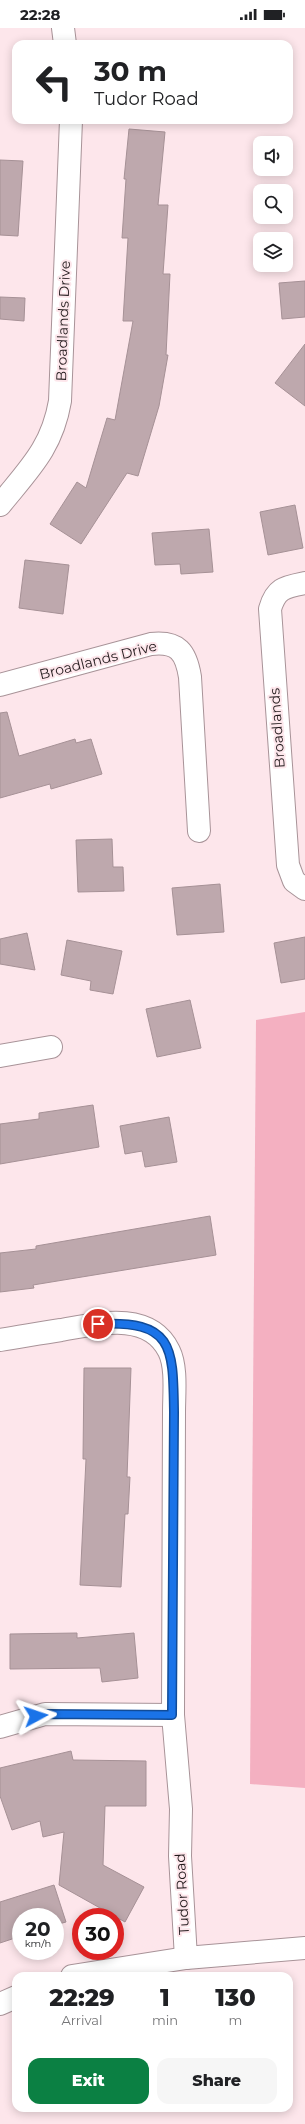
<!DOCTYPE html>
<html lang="en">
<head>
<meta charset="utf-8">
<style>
  body { margin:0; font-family:Montserrat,sans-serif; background:#f6f6f6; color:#202124; height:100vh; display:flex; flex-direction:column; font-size:15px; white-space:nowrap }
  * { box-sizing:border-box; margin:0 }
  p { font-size:13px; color:#757577 }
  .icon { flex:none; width:22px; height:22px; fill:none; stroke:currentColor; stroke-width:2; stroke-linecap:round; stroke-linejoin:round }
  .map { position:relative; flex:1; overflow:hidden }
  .drawer { position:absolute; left:12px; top:1944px; width:281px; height:140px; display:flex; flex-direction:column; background:#fff; border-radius:12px; box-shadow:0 2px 10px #0003 }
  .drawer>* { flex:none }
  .banner { position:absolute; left:12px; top:12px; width:281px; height:84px; border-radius:12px; box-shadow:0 2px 10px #0003; background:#fff; color:#202124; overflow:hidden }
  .tools { position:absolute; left:253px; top:108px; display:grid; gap:8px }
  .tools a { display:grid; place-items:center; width:40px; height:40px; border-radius:8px; background:#fff; box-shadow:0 2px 10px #0003; font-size:20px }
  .speed { position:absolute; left:12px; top:1880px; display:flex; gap:8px; font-size:20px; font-weight:700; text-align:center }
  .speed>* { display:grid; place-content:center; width:52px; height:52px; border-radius:50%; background:#fff; box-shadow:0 2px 10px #0003; line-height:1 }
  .speed small { font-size:10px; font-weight:400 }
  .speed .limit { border:6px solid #d22; background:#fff; color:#111 }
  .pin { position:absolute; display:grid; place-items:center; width:34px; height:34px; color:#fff; margin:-17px; border:2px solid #fff; border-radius:50%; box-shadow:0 1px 4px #0007 }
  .me { position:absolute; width:44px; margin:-22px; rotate:85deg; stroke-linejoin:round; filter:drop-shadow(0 0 3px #0008) }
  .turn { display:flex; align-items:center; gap:14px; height:84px; padding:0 16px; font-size:18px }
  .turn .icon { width:52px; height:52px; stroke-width:2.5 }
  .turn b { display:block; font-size:28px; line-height:34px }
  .eta { display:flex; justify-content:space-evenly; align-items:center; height:68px; text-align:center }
  .eta b { font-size:24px; font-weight:800; line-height:28px }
  .action { display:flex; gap:8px; margin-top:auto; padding:8px 16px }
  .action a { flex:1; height:46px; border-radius:12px; background:#0b8043; color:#fff; font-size:16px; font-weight:800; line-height:46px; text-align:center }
  .action a+a { background:#f6f6f6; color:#202124 }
  .status { display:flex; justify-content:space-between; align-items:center; height:28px; padding:0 20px; background:#fff; direction:ltr }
  .status svg { height:11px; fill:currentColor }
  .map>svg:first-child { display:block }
  .green { fill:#f4b0c1 }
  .building { fill:#bea8ad; stroke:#a69196 }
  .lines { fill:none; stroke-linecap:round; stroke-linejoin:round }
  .minor-casing { stroke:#a89398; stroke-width:24 }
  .minor { stroke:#fff; stroke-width:22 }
  .route-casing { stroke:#114b97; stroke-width:10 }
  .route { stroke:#1a73e8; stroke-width:7 }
  .labels { text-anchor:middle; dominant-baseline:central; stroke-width:4; stroke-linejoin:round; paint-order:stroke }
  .street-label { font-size:14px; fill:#221a1c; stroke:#fde6eb }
</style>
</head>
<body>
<div class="status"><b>22:28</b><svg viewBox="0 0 49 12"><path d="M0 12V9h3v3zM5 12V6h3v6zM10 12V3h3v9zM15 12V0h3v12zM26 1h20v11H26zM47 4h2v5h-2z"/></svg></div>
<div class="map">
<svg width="305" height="2096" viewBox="0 0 305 2096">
  <rect width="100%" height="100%" fill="#fde6eb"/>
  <polygon class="green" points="305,984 305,1760 250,1756 256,992"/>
  <g class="building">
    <polygon points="129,101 165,104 158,177 168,177 163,246 170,246 166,327 168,327 159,378 138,448 127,445 81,516 50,496 77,454 86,460 107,390 115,392 133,293 123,293 128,210 122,210 126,151 124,151"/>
    <polygon points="0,132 23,133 18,208 0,207"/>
    <polygon points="305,253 305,289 282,291 279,255"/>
    <polygon points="0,269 25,270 24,293 0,291"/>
    <polygon points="305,316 305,378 275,355"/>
    <polygon points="295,477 303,520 268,527 260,484"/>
    <polygon points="209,501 213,544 181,546 180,536 155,537 152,505"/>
    <polygon points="25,532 69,537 63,586 19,580"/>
    <polygon points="7,684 19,728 75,711 76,715 91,711 102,746 51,761 50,756 0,770 0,685"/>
    <polygon points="112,811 113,839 123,839 124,863 78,864 76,812"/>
    <polygon points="220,856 224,904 177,907 172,860"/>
    <polygon points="27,905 35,942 0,936 0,911"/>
    <polygon points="305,909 305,951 281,955 274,915"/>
    <polygon points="67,912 122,923 113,966 90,962 91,953 61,947"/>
    <polygon points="190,972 201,1020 157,1029 146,981"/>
    <polygon points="93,1077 99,1119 0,1136 0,1096 39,1091 39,1085"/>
    <polygon points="169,1089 177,1134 145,1139 142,1123 125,1126 120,1098"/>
    <polygon points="210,1188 216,1227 33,1257 34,1260 0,1264 0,1225 36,1221 36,1218"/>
    <polygon points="84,1340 131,1340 127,1449 130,1449 128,1486 125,1486 121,1559 80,1557 86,1431 83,1431"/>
    <polygon points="77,1605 77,1610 134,1605 138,1650 102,1654 100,1640 10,1641 10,1606"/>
    <polygon points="71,1723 73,1732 146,1733 146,1778 105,1778 103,1837 144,1859 125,1894 59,1857 64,1804 43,1809 40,1793 12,1802 0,1768 0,1740"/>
    <polygon points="54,1857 66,1894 55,1897 55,1889 21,1889 21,1908 0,1915 0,1874"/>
  </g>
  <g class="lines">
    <defs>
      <g id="minor">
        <polyline points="63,0 65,16"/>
        <path d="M0 477C29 441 52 420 60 373L71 92"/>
        <path d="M305 555C285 559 276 560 270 581L288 837 294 853 305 861"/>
        <path d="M0 657 151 616C178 613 186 624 190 649L199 803"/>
        <polyline points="0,1028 51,1019"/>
        <path d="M0 1312C20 1309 40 1305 61 1302 96 1296 149 1282 169 1323 177 1339 174 1366 174 1384L173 1687 181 1781 180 1828 186 1930"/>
        <polyline points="0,1699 45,1686 173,1687"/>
        <polyline points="72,1948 186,1930 305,1920"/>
        <polyline points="0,1976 16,1969"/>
      </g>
    </defs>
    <use href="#minor" class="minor-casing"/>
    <use href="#minor" class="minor"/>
  </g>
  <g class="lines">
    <defs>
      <path id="route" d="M36 1688 45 1686 172 1687 174 1384C173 1319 174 1292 98 1296"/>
    </defs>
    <use href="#route" class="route-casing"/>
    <use href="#route" class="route"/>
  </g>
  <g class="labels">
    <g class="street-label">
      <text transform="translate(63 293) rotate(-88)">Broadlands Drive</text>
      <text transform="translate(98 632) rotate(-14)">Broadlands Drive</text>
      <text transform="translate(277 700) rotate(-94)">Broadlands</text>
      <text transform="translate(182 1866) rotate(-93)">Tudor Road</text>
    </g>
  </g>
</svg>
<div class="tools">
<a><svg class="icon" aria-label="sound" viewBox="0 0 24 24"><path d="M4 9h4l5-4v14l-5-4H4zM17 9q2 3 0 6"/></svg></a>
<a><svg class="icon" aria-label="search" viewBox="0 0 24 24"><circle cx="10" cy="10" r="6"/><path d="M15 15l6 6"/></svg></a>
<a><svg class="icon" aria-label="layers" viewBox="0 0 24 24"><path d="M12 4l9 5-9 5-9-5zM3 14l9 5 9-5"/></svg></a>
</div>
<div class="speed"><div>20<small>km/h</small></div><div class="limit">30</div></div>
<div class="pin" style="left:98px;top:1296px;background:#d93025"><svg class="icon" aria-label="arrive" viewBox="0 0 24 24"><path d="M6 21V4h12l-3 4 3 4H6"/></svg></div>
<svg class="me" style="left:36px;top:1688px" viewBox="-20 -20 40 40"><path d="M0-17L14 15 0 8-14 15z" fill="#1a73e8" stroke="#fff" stroke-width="4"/></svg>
<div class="banner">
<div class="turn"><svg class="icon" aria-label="left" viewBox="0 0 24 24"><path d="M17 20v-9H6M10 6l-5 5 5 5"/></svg><div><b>30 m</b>Tudor Road</div></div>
</div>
<section class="drawer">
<div class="eta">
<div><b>22:29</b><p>Arrival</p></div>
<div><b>1</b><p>min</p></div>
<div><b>130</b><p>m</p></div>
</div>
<div class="action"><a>Exit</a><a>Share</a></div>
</section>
</div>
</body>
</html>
